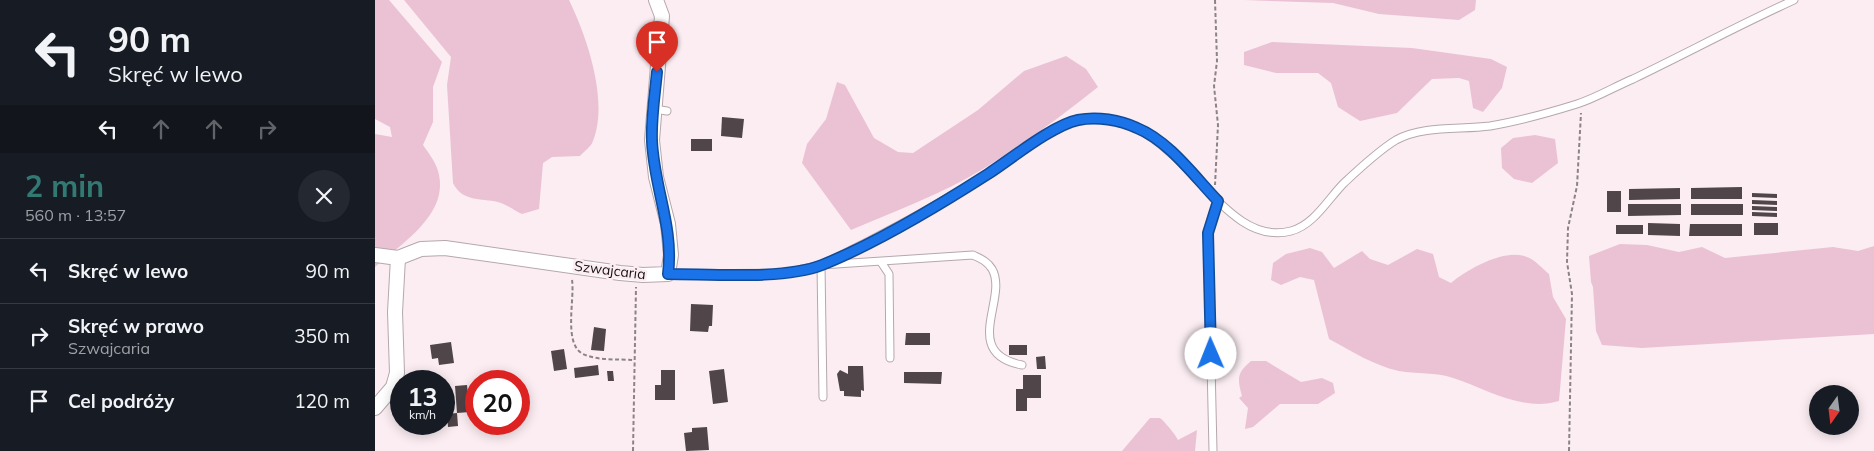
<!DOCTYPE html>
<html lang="pl">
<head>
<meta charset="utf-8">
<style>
  body { margin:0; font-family:Mulish,sans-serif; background:#242831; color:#f1f3f6; height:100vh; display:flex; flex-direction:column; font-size:19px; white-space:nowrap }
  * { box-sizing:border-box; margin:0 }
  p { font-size:16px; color:#9ea1a6 }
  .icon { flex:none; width:28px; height:28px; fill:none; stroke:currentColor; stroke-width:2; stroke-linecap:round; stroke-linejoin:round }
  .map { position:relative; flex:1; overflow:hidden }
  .details { display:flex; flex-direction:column; background:#171b24; width:375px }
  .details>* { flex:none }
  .hud { background:#171b24; color:#f1f3f6; overflow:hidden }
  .needle { width:32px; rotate:194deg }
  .buttons { position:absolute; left:1434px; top:385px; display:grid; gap:10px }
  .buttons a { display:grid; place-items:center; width:50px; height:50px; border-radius:50%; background:#171b24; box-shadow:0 2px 12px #0003; font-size:25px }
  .speed { position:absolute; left:15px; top:370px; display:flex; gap:10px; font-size:25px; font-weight:700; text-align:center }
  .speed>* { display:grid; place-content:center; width:65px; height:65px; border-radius:50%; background:#171b24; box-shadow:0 2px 12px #0003; line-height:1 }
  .speed small { font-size:12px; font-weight:400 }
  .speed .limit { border:8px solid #d22; background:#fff; color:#111 }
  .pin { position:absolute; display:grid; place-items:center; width:42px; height:42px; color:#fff; margin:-51px -21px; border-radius:50% 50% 50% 0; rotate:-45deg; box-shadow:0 0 5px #0007 }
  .pin .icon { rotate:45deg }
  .me { position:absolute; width:55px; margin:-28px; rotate:359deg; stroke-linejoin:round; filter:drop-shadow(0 0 4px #0008) }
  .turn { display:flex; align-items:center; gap:18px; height:105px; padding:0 25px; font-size:22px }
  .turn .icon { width:65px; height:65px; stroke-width:2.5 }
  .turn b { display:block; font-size:35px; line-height:42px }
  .lanes { display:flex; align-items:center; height:48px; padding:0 25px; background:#0003; justify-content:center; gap:25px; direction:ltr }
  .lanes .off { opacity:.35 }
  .round { display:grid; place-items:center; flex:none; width:52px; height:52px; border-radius:26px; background:#242831 }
  .head { display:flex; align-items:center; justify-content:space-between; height:85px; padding:0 25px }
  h1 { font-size:30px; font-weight:700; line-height:38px; color:#327973 }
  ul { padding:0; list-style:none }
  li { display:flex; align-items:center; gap:15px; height:65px; padding:0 25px; border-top:1px solid #363941 }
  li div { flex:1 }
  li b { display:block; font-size:19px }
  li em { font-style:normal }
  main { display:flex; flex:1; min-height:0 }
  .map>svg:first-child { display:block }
  .green { fill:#ebc2d3 }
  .building { fill:#504549 }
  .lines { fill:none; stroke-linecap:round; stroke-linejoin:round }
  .lane-casing { stroke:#b5a8ad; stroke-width:9 }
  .street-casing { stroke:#b5a8ad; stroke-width:16 }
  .path { stroke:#8d8387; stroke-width:2; stroke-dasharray:4 2.5; stroke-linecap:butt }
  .lane { stroke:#fff; stroke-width:7 }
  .street { stroke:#fff; stroke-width:14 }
  .route-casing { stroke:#114b97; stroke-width:12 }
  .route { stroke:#1a73e8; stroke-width:9 }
  .labels { text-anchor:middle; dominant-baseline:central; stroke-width:5; stroke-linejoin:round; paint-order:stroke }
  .street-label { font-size:14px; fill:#161113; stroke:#fbedf2 }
</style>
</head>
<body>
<main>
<section class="details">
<div class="hud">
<div class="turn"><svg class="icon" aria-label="left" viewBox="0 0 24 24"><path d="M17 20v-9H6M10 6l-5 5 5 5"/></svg><div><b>90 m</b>Skręć w lewo</div></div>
<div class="lanes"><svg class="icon" aria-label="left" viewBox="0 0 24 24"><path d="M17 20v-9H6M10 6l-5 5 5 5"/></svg><svg class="icon off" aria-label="ahead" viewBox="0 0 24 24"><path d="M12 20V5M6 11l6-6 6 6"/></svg><svg class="icon off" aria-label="ahead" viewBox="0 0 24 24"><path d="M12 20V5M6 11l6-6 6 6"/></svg><svg class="icon off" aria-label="right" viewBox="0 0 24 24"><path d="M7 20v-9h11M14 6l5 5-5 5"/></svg></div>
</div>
<div class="head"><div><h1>2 min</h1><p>560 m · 13:57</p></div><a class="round"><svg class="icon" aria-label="close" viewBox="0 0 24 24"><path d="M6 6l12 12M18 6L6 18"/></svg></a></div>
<ul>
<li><svg class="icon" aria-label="left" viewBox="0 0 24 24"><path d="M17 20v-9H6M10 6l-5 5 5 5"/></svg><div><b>Skręć w lewo</b></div><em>90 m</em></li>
<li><svg class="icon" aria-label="right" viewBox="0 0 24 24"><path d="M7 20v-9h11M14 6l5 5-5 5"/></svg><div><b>Skręć w prawo</b><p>Szwajcaria</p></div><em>350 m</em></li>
<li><svg class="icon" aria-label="arrive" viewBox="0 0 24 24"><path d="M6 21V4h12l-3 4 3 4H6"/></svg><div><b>Cel podróży</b></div><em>120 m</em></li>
</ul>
</section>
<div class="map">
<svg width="1499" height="451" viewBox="0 0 1499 451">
  <rect width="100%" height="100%" fill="#fbedf2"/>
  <g class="green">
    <path d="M0 0H14L67 62 58 87V122L48 145C53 152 59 160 62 168 78 212 27 243 0 267V134L17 137 15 127 0 119Z"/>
    <path d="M29 0H194C212 37 234 101 218 141 216 147 209 151 205 156L177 157 168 163 164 209 147 214C140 211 131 204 123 202 106 198 87 202 78 183L72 85 76 57Z"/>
    <polygon points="869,0 1101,0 1100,10 1084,20 1004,14 958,3"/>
    <polygon points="897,42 1037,48 1116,59 1132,67 1127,88 1108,112 1098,108 1094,81 1084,78 1057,79 1022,113 985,121 963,107 956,83 943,73 901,73 869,65 869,52"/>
    <path d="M691 56 711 69 723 87C687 116 648 144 608 169 567 194 520 211 476 230L427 163 432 144 451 119 462 82 470 85 499 138 523 152 538 153 603 110 649 71Z"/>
    <polygon points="1160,135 1180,139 1183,163 1157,183 1139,179 1127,168 1126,148 1138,138"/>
    <polygon points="1245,244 1272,245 1304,252 1327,247 1350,258 1458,247 1483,251 1499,246 1499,334 1267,348 1227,345 1221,331 1218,287 1216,282 1214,256"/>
    <path d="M935 248 947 252 959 268 987 251 995 259 1013 265 1042 249 1058 254 1064 277 1076 283C1093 269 1130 248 1152 257 1160 260 1167 268 1174 274L1178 297 1191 319 1184 401C1147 412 1112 389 1078 378 1061 372 1041 374 1024 371 1000 366 976 351 954 339L939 280 925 277 906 285 896 280 898 263 911 254Z"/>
    <path d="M876 361H891L926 382 947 378 958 383 960 393 943 404H905L878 427 870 429 873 408 864 398 867 396C862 378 862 373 876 361Z"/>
    <path d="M775 418H785C790 422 800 434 803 440L822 430 820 451H747Z"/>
  </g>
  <g class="building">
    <polygon points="347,117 369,119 367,138 346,136"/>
    <rect x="316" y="139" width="21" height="12"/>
    <polygon points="1367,187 1367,199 1316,199 1316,188"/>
    <polygon points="1305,188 1305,199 1254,200 1254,189"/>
    <rect x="1232" y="191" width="14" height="21"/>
    <polygon points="1377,193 1402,194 1402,198 1377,197"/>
    <polygon points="1377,200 1402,201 1402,205 1377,204"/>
    <polygon points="1253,204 1306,204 1306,215 1253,216"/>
    <rect x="1316" y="204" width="52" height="11"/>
    <polygon points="1377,206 1402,207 1402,211 1377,210"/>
    <polygon points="1377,212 1402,213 1402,217 1377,216"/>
    <polygon points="1273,223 1305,224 1305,236 1273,235"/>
    <rect x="1379" y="223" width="24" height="12"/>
    <polygon points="1315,224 1367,224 1367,236 1314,236"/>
    <rect x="1241" y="225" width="27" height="9"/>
    <polygon points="316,304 338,305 337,326 334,326 333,332 315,331"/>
    <polygon points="219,327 231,329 229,351 216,350"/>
    <polygon points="531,333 555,333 555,345 530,345"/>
    <polygon points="76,342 79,363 64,365 63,358 57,359 55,345"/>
    <rect x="634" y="345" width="18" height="10"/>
    <polygon points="189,349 192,369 179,371 176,351"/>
    <polygon points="670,356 671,369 662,369 661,357"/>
    <polygon points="223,365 224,375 200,378 199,368"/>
    <polygon points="473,366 488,366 489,391 486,390 486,397 469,396 469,391 465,391 462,374 465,370 473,374"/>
    <polygon points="349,369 353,402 338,404 334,371"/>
    <polygon points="286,370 300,370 300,400 280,400 280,385 286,385"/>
    <polygon points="232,371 238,371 239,381 233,381"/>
    <polygon points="529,372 567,372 566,384 529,383"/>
    <polygon points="648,375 666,375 666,398 652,398 652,411 641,411 641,389 648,389"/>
    <polygon points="92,385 95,412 82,413 80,386"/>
    <polygon points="82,413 83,426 73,427 72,414"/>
    <polygon points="332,427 334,450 311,451 309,433 317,432 317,428"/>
  </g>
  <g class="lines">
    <defs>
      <g id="lane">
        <polyline points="279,109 292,111"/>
        <polyline points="506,262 514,274 515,358"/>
        <path d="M446 265C502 238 555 209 608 177 634 161 677 125 704 120 805 102 839 251 916 231 939 225 953 199 969 183 985 168 1003 151 1021 140 1048 125 1085 130 1115 126 1145 121 1173 113 1202 104 1221 98 1239 87 1258 79 1312 53 1364 25 1419 0"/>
        <polyline points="446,265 448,397"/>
        <path d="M293 274 410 273 446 265 598 255C606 259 612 261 617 269 634 298 585 353 647 365"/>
        <polyline points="838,451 833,233 843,201"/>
      </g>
      <g id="street">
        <polyline points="0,255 23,258 46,249 70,248 245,273 268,275 293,274 296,255 293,224 281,177 277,140 287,16 281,0"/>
        <polyline points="0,408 18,387 22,373 20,312 23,258"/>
      </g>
    </defs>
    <use href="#lane" class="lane-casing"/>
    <use href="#street" class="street-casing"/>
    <g class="path">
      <polyline points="840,0 842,61 839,86 843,125 840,185"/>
      <path d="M197 280C200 299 188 344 208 354 223 361 244 359 259 360"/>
      <polyline points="258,451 261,287"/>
      <polyline points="1194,451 1197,294 1192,262 1193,228 1202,186 1206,113"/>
    </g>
    <use href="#lane" class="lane"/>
    <use href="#street" class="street"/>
  </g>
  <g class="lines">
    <defs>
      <path id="route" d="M282 72C280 94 276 118 277 141 279 188 299 227 293 274 336 274 409 280 447 265 502 243 563 206 613 174 636 159 678 125 703 120 722 116 745 120 762 128 794 141 819 176 843 201L833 233 836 354"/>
    </defs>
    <use href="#route" class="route-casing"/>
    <use href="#route" class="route"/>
  </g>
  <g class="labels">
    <g class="street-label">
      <text transform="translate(235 270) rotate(7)">Szwajcaria</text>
    </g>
  </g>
</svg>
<div class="buttons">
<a><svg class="needle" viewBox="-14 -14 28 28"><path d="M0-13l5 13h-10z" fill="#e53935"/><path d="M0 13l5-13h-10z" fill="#9ea1a6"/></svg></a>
</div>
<div class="speed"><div>13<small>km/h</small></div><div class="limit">20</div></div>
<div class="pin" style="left:282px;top:72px;background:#d93025"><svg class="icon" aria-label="arrive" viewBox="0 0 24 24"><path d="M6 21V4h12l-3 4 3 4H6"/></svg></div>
<svg class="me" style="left:836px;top:354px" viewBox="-20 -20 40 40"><circle r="19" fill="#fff"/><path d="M0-13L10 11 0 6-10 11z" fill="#1a73e8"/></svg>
</div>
</main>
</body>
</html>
